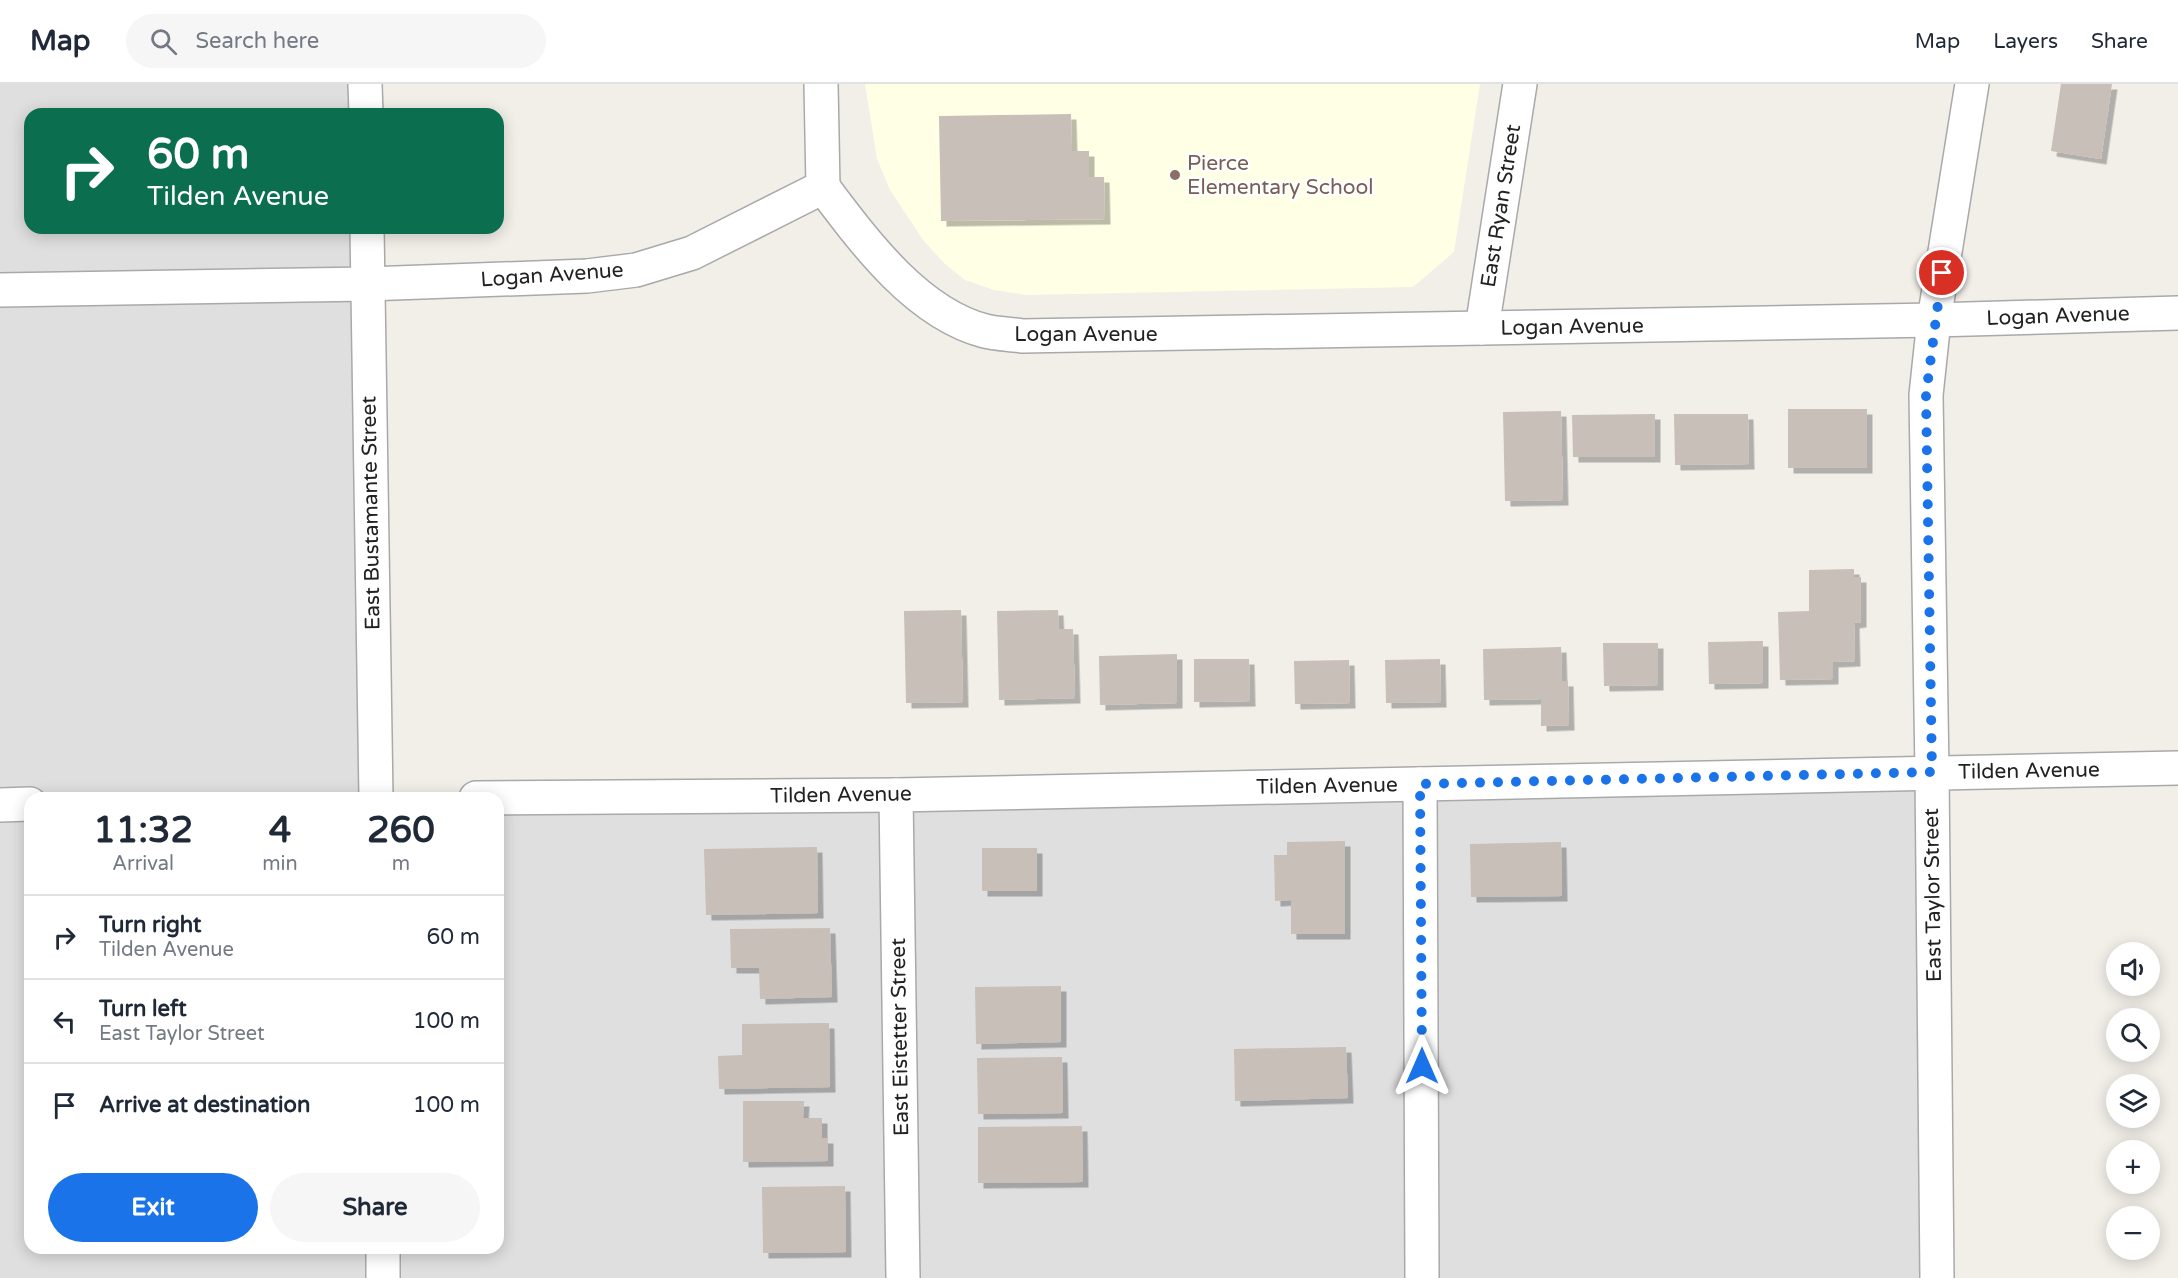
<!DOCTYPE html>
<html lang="en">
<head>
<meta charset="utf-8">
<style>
  body { margin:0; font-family:"Varela Round",sans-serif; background:#f6f6f7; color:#1f2937; height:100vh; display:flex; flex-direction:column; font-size:22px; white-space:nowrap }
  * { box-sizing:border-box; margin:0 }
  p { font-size:20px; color:#747a83 }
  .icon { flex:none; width:33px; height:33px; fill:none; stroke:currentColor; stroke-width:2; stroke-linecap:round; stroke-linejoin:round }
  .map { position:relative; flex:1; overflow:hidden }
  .panel { position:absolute; left:24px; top:708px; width:480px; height:462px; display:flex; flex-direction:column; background:#fff; border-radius:18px; box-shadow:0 3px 15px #0003 }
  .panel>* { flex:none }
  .hud { position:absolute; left:24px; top:24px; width:480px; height:126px; border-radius:18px; box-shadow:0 3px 15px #0003; background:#0b6e4f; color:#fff; overflow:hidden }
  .tools { position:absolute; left:2106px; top:858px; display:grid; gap:12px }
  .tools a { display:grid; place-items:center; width:54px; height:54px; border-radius:50%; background:#fff; box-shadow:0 3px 15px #0003; font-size:30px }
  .pin { position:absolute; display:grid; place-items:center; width:51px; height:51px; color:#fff; margin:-26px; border:3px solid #fff; border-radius:50%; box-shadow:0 2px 6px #0007 }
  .me { position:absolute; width:66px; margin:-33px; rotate:0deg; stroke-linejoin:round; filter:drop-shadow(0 0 4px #0008) }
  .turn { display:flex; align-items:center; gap:21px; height:126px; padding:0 24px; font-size:27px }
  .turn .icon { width:78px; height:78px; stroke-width:2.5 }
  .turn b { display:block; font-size:42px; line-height:51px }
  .eta { display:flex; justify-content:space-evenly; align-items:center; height:102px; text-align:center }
  .eta b { font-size:36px; font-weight:700; line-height:42px }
  .cta { display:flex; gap:12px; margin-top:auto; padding:12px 24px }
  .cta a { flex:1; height:69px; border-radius:36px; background:#1a73e8; color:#fff; font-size:24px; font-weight:700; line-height:69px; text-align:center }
  .cta a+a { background:#f6f6f7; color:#1f2937 }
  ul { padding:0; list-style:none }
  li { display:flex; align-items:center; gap:18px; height:84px; padding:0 24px; border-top:2px solid #e0e1e3 }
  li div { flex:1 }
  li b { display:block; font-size:22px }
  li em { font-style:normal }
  header { display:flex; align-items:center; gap:36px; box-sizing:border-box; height:84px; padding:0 30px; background:#fff; border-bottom:2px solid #e0e1e3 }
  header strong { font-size:28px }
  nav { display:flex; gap:33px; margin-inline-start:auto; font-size:21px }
  .search { width:420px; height:54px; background:#f6f6f7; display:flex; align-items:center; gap:15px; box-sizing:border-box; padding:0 21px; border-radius:33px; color:#747a83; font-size:22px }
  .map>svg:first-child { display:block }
  .residential { fill:#e0dfdf }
  .education { fill:#ffffe5 }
  .building { fill:#c7bfb8; filter:url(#shadow) }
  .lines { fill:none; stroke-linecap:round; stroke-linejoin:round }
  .minor-casing { stroke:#a9a9a9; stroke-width:36 }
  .tertiary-casing { stroke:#a9a9a9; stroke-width:36 }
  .minor { stroke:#fff; stroke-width:33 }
  .tertiary { stroke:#fff; stroke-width:33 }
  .route { stroke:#1a73e8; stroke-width:10; stroke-dasharray:0 18 }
  .education-dot { fill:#8d6e63; stroke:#fff; stroke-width:2 }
  .labels { text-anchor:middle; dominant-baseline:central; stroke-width:5; stroke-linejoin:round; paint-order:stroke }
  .education-label { font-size:21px; fill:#785e54; stroke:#fff; text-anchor:start }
  .street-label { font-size:21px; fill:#222; stroke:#fff }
</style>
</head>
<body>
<header>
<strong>Map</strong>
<div class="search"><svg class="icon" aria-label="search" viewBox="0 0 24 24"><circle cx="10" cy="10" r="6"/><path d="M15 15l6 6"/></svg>Search here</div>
<nav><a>Map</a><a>Layers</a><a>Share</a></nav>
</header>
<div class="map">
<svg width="2178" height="1194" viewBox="0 0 2178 1194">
  <defs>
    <filter id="shadow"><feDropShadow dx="5.5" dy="5.5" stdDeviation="0" flood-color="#0004"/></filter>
  </defs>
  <rect width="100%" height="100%" fill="#f2efe9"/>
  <polygon class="residential" points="0,0 365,0 366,30 30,30 30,144 367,144 376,714 30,714 30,1164 498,1164 498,714 1932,689 1937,1194 0,1194"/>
  <polygon class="education" points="865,0 1480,0 1454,168 1413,203 1025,211 994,206 965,196 945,180 923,156 890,106 877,75"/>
  <g class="building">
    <polygon points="2061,0 2112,0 2101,75 2051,67"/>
    <polygon points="1071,30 1072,67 1089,67 1089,93 1104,93 1105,135 941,137 939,32"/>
    <rect x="1788" y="325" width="79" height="59"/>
    <polygon points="1561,327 1563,416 1505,417 1503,328"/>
    <polygon points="1655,330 1655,373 1573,373 1572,331"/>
    <polygon points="1674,330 1748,330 1749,380 1675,381"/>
    <polygon points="1854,485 1854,493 1861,493 1861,538 1854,539 1855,577 1833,578 1833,595 1780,596 1778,528 1809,527 1809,486"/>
    <polygon points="961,526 963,618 906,619 904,527"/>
    <polygon points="1058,526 1059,545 1073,545 1075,614 999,616 997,527"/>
    <polygon points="1763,557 1763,599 1709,600 1708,558"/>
    <polygon points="1603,559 1658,559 1658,601 1604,602"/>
    <polygon points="1561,563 1562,597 1568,597 1569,641 1541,642 1541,615 1484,616 1483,565"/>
    <polygon points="1177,570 1177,619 1100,621 1099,572"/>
    <polygon points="1194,575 1249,575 1250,617 1194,618"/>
    <polygon points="1440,575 1441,618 1386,619 1385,576"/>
    <polygon points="1349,576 1350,619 1295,620 1294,577"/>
    <polygon points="1345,757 1345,850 1291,850 1291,816 1275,817 1274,771 1287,771 1287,758"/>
    <polygon points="1561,758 1562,812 1471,813 1470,760"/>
    <polygon points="817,763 818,829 706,831 704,765"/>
    <rect x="982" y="764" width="55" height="43"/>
    <polygon points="830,844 832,913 760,915 759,884 731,884 730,845"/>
    <polygon points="1061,902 1061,958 976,960 975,903"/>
    <polygon points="829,939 830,1003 719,1005 718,972 742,971 742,940"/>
    <polygon points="1346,963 1348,1014 1235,1017 1234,965"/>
    <polygon points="1062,973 1063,1029 978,1030 977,974"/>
    <polygon points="743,1017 804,1017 803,1034 822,1034 822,1054 828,1054 828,1077 743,1078"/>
    <polygon points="1082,1042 1083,1098 978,1099 978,1043"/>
    <polygon points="845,1102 846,1168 763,1169 762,1103"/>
  </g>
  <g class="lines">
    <defs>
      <g id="minor">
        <polyline points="821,0 823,103"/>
        <path d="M0 206 368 200 587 192 636 186 692 169 823 103C863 156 916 229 985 247 997 250 1010 250 1022 252L1934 236 2178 229"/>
        <polyline points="1482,244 1520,0"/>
        <polyline points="1420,700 1422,1194"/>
        <polyline points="896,711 903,1194"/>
        <polyline points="476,714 896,711 2178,684"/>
        <polyline points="1937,1194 1932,689 1926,311 1934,236 1972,0"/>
      </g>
      <g id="tertiary">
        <polyline points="365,0 366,30"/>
        <polyline points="367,144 376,714"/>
        <polyline points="0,721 30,720"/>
        <polyline points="383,1164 383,1194"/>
      </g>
    </defs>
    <use href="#minor" class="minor-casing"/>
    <use href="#tertiary" class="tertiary-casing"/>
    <use href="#minor" class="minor"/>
    <use href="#tertiary" class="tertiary"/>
  </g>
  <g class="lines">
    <polyline class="route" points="1422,982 1420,700 1932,688 1926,311 1942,189"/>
  </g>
  <circle class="education-dot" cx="1175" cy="91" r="6"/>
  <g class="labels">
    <g class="education-label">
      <text x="1187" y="79">Pierce<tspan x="1187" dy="24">Elementary School</tspan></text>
    </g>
    <g class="street-label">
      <text transform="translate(1501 122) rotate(-81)">East Ryan Street</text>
      <text transform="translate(552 191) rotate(-4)">Logan Avenue</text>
      <text transform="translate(2058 232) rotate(-2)">Logan Avenue</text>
      <text transform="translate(1572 243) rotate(-1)">Logan Avenue</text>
      <text x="1086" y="250">Logan Avenue</text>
      <text transform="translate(371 429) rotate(-91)">East Bustamante Street</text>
      <text transform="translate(2029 687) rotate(-1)">Tilden Avenue</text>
      <text transform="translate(1327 702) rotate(-1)">Tilden Avenue</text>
      <text transform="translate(841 711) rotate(-1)">Tilden Avenue</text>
      <text transform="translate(1933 811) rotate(-91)">East Taylor Street</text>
      <text transform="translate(900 953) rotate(-91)">East Eistetter Street</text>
    </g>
  </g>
</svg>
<div class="tools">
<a><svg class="icon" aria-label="sound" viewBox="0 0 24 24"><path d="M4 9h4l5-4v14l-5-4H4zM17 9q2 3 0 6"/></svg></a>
<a><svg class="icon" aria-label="search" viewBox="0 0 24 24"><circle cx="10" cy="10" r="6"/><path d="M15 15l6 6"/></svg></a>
<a><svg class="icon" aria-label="layers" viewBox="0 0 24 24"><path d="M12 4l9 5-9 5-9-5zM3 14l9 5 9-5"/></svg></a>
<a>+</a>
<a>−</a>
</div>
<div class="pin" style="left:1942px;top:189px;background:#d93025"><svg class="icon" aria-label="arrive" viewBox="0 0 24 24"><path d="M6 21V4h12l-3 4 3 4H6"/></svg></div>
<svg class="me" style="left:1422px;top:982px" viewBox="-20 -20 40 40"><path d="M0-17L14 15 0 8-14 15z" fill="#1a73e8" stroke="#fff" stroke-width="4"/></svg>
<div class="hud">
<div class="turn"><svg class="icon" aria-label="right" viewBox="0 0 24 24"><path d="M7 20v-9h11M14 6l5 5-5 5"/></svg><div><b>60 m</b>Tilden Avenue</div></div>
</div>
<section class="panel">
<div class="eta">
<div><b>11:32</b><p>Arrival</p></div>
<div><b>4</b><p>min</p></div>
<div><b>260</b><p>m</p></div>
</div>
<ul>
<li><svg class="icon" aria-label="right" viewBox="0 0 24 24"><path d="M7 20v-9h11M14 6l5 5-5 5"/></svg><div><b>Turn right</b><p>Tilden Avenue</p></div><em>60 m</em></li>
<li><svg class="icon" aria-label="left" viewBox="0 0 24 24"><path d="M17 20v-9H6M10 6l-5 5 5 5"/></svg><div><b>Turn left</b><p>East Taylor Street</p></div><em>100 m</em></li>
<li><svg class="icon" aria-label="arrive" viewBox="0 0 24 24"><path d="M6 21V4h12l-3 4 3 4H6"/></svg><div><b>Arrive at destination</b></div><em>100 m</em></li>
</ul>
<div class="cta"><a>Exit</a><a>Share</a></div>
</section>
</div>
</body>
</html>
